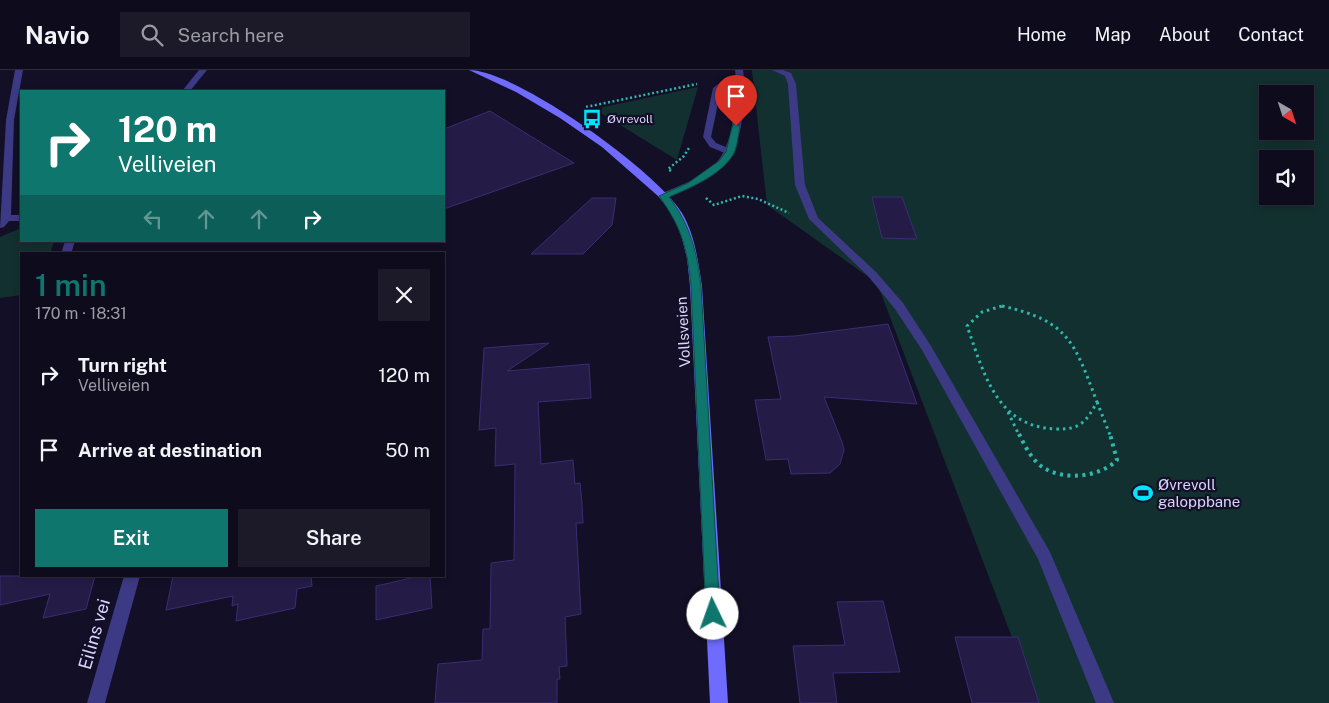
<!DOCTYPE html>
<html lang="en">
<head>
<meta charset="utf-8">
<style>
  body { margin:0; font-family:"Public Sans",sans-serif; background:#1c1929; color:#f1f3f6; height:100vh; display:flex; flex-direction:column; font-size:19px; white-space:nowrap }
  * { box-sizing:border-box; margin:0 }
  p { font-size:16px; color:#9b9ba3 }
  .icon { flex:none; width:28px; height:28px; fill:none; stroke:currentColor; stroke-width:2; stroke-linecap:round; stroke-linejoin:round }
  .map { position:relative; flex:1; overflow:hidden }
  .side { position:absolute; left:20px; top:182px; width:425px; height:325px; display:flex; flex-direction:column; background:#0e0b1c; border-radius:0px; box-shadow:0 2px 8px #0003,0 0 0 1px #2e2b3b }
  .side>* { flex:none }
  .guide { position:absolute; left:20px; top:20px; width:425px; height:152px; border-radius:0px; box-shadow:0 2px 8px #0003,0 0 0 1px #2e2b3b; background:#0f766e; color:#fff; overflow:hidden }
  .needle { width:32px; rotate:141deg }
  .fabs { position:absolute; left:1259px; top:15px; display:grid; gap:10px }
  .fabs a { display:grid; place-items:center; width:55px; height:55px; border-radius:0px; background:#0e0b1c; box-shadow:0 2px 8px #0003,0 0 0 1px #2e2b3b; font-size:25px }
  .pin { position:absolute; display:grid; place-items:center; width:42px; height:42px; color:#fff; margin:-51px -21px; border-radius:50% 50% 50% 0; rotate:-45deg; box-shadow:0 0 5px #0007 }
  .pin .icon { rotate:45deg }
  .me { position:absolute; width:55px; margin:-28px; rotate:357deg; stroke-linejoin:round; filter:drop-shadow(0 0 4px #0008) }
  .turn { display:flex; align-items:center; gap:18px; height:105px; padding:0 15px; font-size:22px }
  .turn .icon { width:65px; height:65px; stroke-width:2.5 }
  .turn b { display:block; font-size:35px; line-height:42px }
  .lanes { display:flex; align-items:center; height:48px; padding:0 15px; background:#0003; justify-content:center; gap:25px; direction:ltr }
  .lanes .off { opacity:.35 }
  .round { display:grid; place-items:center; flex:none; width:52px; height:52px; border-radius:0px; background:#1c1929 }
  .head { display:flex; align-items:center; justify-content:space-between; height:85px; padding:0 15px }
  h1 { font-size:30px; font-weight:600; line-height:38px; color:#0f766e }
  .action { display:flex; gap:10px; margin-top:auto; padding:10px 15px }
  .action a { flex:1; height:58px; border-radius:0px; background:#0f766e; color:#fff; font-size:20px; font-weight:600; line-height:58px; text-align:center }
  .action a+a { background:#1c1929; color:#f1f3f6 }
  ul { padding:0; list-style:none }
  li { display:flex; align-items:center; gap:15px; height:75px; padding:0 15px }
  li div { flex:1 }
  li b { display:block; font-size:19px }
  li em { font-style:normal }
  header { display:flex; align-items:center; gap:30px; box-sizing:border-box; height:70px; padding:0 25px; background:#0e0b1c; border-bottom:1px solid #2e2b3b }
  header strong { font-size:24px }
  nav { display:flex; gap:28px; margin-inline-start:auto; font-size:18px }
  .search { width:350px; height:45px; background:#1c1929; display:flex; align-items:center; gap:12px; box-sizing:border-box; padding:0 18px; border-radius:0px; color:#9b9ba3; font-size:19px }
  .map>svg:first-child { display:block }
  .green { fill:#12302f; fill-rule:evenodd }
  .building { fill:#241b47; stroke:#3b2d73 }
  .lines { fill:none; stroke-linecap:round; stroke-linejoin:round }
  .path-far2 { stroke:#2fb8b0; stroke-width:2.5; stroke-dasharray:2 2.5; stroke-linecap:butt }
  .path-far1 { stroke:#2fb8b0; stroke-width:3; stroke-dasharray:2.5 4; stroke-linecap:butt }
  .path { stroke:#2fb8b0; stroke-width:4; stroke-dasharray:3 4.5; stroke-linecap:butt }
  .lane { fill:#3d3a85; fill-rule:evenodd }
  .street { fill:#3d3a85; fill-rule:evenodd }
  .secondary { fill:#6f6bff; fill-rule:evenodd }
  .route { fill:#0f766e; stroke:#0a4d48 }
  .labels { text-anchor:middle; dominant-baseline:central; stroke-width:4.5; stroke-linejoin:round; paint-order:stroke }
  .far-poi-label { font-size:12px; fill:#d9d4ff; stroke:#130f26; text-anchor:start }
  .street-label { font-size:15px; fill:#d9d4ff; stroke:#130f26 }
  .poi-label { font-size:15px; fill:#d9d4ff; stroke:#130f26; text-anchor:start }
  .near-street-label { font-size:18px; fill:#d9d4ff; stroke:#130f26 }
</style>
</head>
<body>
<header>
<strong>Navio</strong>
<div class="search"><svg class="icon" aria-label="search" viewBox="0 0 24 24"><circle cx="10" cy="10" r="6"/><path d="M15 15l6 6"/></svg>Search here</div>
<nav><a>Home</a><a>Map</a><a>About</a><a>Contact</a></nav>
</header>
<div class="map">
<svg width="1329" height="633" viewBox="0 0 1329 633">
  <rect width="100%" height="100%" fill="#130f26"/>
  <g class="green">
    <path d="M752 0H1329V633H1037L877 213 767 135ZM1268 24H1305V61H1268ZM1268 89H1305V126H1268Z"/>
    <polygon points="698,17 677,90 594,39"/>
    <polygon points="21,158 21,171 54,171 50,184 21,184 21,225 0,228 0,167"/>
  </g>
  <g class="building">
    <polygon points="490,41 574,93 444,139 444,59"/>
    <polygon points="872,127 902,127 917,169 882,168"/>
    <polygon points="592,128 616,128 612,155 583,184 531,184"/>
    <polygon points="888,254 917,334 824,327 842,372 844,380 840,394 830,403 791,404 788,389 766,390 755,330 781,329 768,267 795,266"/>
    <polygon points="549,273 507,301 589,294 591,328 538,332 541,394 573,390 575,414 580,413 582,433 583,453 576,453 581,544 565,547 567,596 559,597 560,609 557,609 557,633 435,633 438,594 482,590 483,559 490,559 491,493 514,490 515,394 495,396 496,358 479,360 484,278"/>
    <polygon points="0,506 95,506 86,539 43,548 50,524 0,535"/>
    <polygon points="173,506 311,506 312,516 297,519 295,538 236,551 238,534 232,536 233,526 166,540"/>
    <polygon points="420,506 430,506 432,538 376,550 376,516"/>
    <polygon points="883,531 900,602 833,603 837,633 800,633 793,576 845,575 837,532"/>
    <polygon points="955,567 1018,567 1039,633 972,633"/>
  </g>
  <g class="lines">
    <g class="path-far2">
      <polyline points="586,37 697,14"/>
      <polyline points="671,101 668,99 683,87 689,78"/>
      <polyline points="706,128 714,135 742,126 758,129 789,143"/>
    </g>
    <g class="path-far1">
      <path d="M1002 236C1069 251 1074 272 1097 332 1086 352 1080 360 1056 359 996 357 984 303 967 256L982 242Z"/>
      <polyline points="1097,332 1110,365"/>
      <polyline points="1008,342 1019,365"/>
    </g>
    <path class="path" d="M1019 364C1025 376 1032 391 1044 398 1065 411 1100 407 1117 390L1110 364"/>
    <g class="lane">
      <polygon points="772,0 783,0 791,3 796,14 805,115 818,148 876,202 903,233 931,276 1050,482 1114,633 1096,633 1038,489 922,280 895,239 868,206 809,149 795,115 788,14 785,6"/>
      <polygon points="741,9 745,11 744,13 726,16 721,19 711,67 716,73 733,80 733,84 730,85 710,77 703,67 713,18 721,12"/>
    </g>
    <g class="street">
      <polygon points="15,0 23,0 14,50 11,145 21,145 21,151 9,151 4,157 0,158 6,50"/>
      <polygon points="199,0 207,0 190,21 182,21"/>
      <path d="M735 0H743C746 17 744 34 742 50 734 102 711 109 666 128H660V124C703 106 725 101 733 50 736 33 737 17 735 0Z"/>
      <polygon points="65,171 75,171 71,184 61,184"/>
      <polygon points="124,506 140,506 105,633 87,633"/>
    </g>
    <path class="secondary" d="M469 0C516 0 658 102 682 143 695 165 698 191 702 216L728 633H710L690 216 687 188 680 161 672 143 658 126 602 77 560 48 516 22Z"/>
  </g>
  <path class="route" d="M733 54 740 56C738 64 738 75 734 83 723 104 690 118 669 127 690 154 697 182 701 216L720 544 718 549 713 551 708 549 706 544 691 216C687 177 682 158 659 126L688 113 719 91 726 82Z"/>
  <defs>
    <symbol id="bus-bare" viewBox="-9 -9 18 18"><path d="M-5-6H5V4H4V6H2V4H-2V6H-4V4H-5ZM-3.5-4V0h7V-4ZM-3.5 1.2v1.5H-2V1.2ZM2 1.2v1.5H3.5V1.2Z" fill="#00e5ff" stroke="#130f26" stroke-width="2.5" paint-order="stroke"/></symbol>
    <symbol id="stadium-bare" viewBox="-9 -9 18 18"><path d="M0-5a6.5 5 0 1 0 0 10a6.5 5 0 1 0 0-10ZM-3.5-1.8h7v3.6h-7Z" fill="#00e5ff" stroke="#130f26" stroke-width="2.5" paint-order="stroke"/></symbol>
  </defs>
  <g fill-rule="evenodd">
    <use href="#bus-bare" x="578" y="35" width="28" height="28"/>
    <use href="#stadium-bare" x="1129" y="409" width="28" height="28"/>
  </g>
  <g class="labels">
    <g class="far-poi-label">
      <text x="607" y="49">Øvrevoll</text>
    </g>
    <g class="street-label">
      <text transform="translate(683 262) rotate(-93)">Vollsveien</text>
    </g>
    <g class="poi-label">
      <text x="1158" y="414">Øvrevoll<tspan x="1158" dy="17">galoppbane</tspan></text>
    </g>
    <g class="near-street-label">
      <text transform="translate(94 564) rotate(-74)">Eilins vei</text>
    </g>
  </g>
</svg>
<div class="fabs">
<a><svg class="needle" viewBox="-14 -14 28 28"><path d="M0-13l5 13h-10z" fill="#e53935"/><path d="M0 13l5-13h-10z" fill="#9b9ba3"/></svg></a>
<a><svg class="icon" aria-label="sound" viewBox="0 0 24 24"><path d="M4 9h4l5-4v14l-5-4H4zM17 9q2 3 0 6"/></svg></a>
</div>
<div class="pin" style="left:736px;top:56px;background:#d93025"><svg class="icon" aria-label="arrive" viewBox="0 0 24 24"><path d="M6 21V4h12l-3 4 3 4H6"/></svg></div>
<svg class="me" style="left:713px;top:544px" viewBox="-20 -20 40 40"><circle r="19" fill="#fff"/><path d="M0-13L10 11 0 6-10 11z" fill="#0f766e"/></svg>
<div class="guide">
<div class="turn"><svg class="icon" aria-label="right" viewBox="0 0 24 24"><path d="M7 20v-9h11M14 6l5 5-5 5"/></svg><div><b>120 m</b>Velliveien</div></div>
<div class="lanes"><svg class="icon off" aria-label="left" viewBox="0 0 24 24"><path d="M17 20v-9H6M10 6l-5 5 5 5"/></svg><svg class="icon off" aria-label="ahead" viewBox="0 0 24 24"><path d="M12 20V5M6 11l6-6 6 6"/></svg><svg class="icon off" aria-label="ahead" viewBox="0 0 24 24"><path d="M12 20V5M6 11l6-6 6 6"/></svg><svg class="icon" aria-label="right" viewBox="0 0 24 24"><path d="M7 20v-9h11M14 6l5 5-5 5"/></svg></div>
</div>
<section class="side">
<div class="head"><div><h1>1 min</h1><p>170 m · 18:31</p></div><a class="round"><svg class="icon" aria-label="close" viewBox="0 0 24 24"><path d="M6 6l12 12M18 6L6 18"/></svg></a></div>
<ul>
<li><svg class="icon" aria-label="right" viewBox="0 0 24 24"><path d="M7 20v-9h11M14 6l5 5-5 5"/></svg><div><b>Turn right</b><p>Velliveien</p></div><em>120 m</em></li>
<li><svg class="icon" aria-label="arrive" viewBox="0 0 24 24"><path d="M6 21V4h12l-3 4 3 4H6"/></svg><div><b>Arrive at destination</b></div><em>50 m</em></li>
</ul>
<div class="action"><a>Exit</a><a>Share</a></div>
</section>
</div>
</body>
</html>
